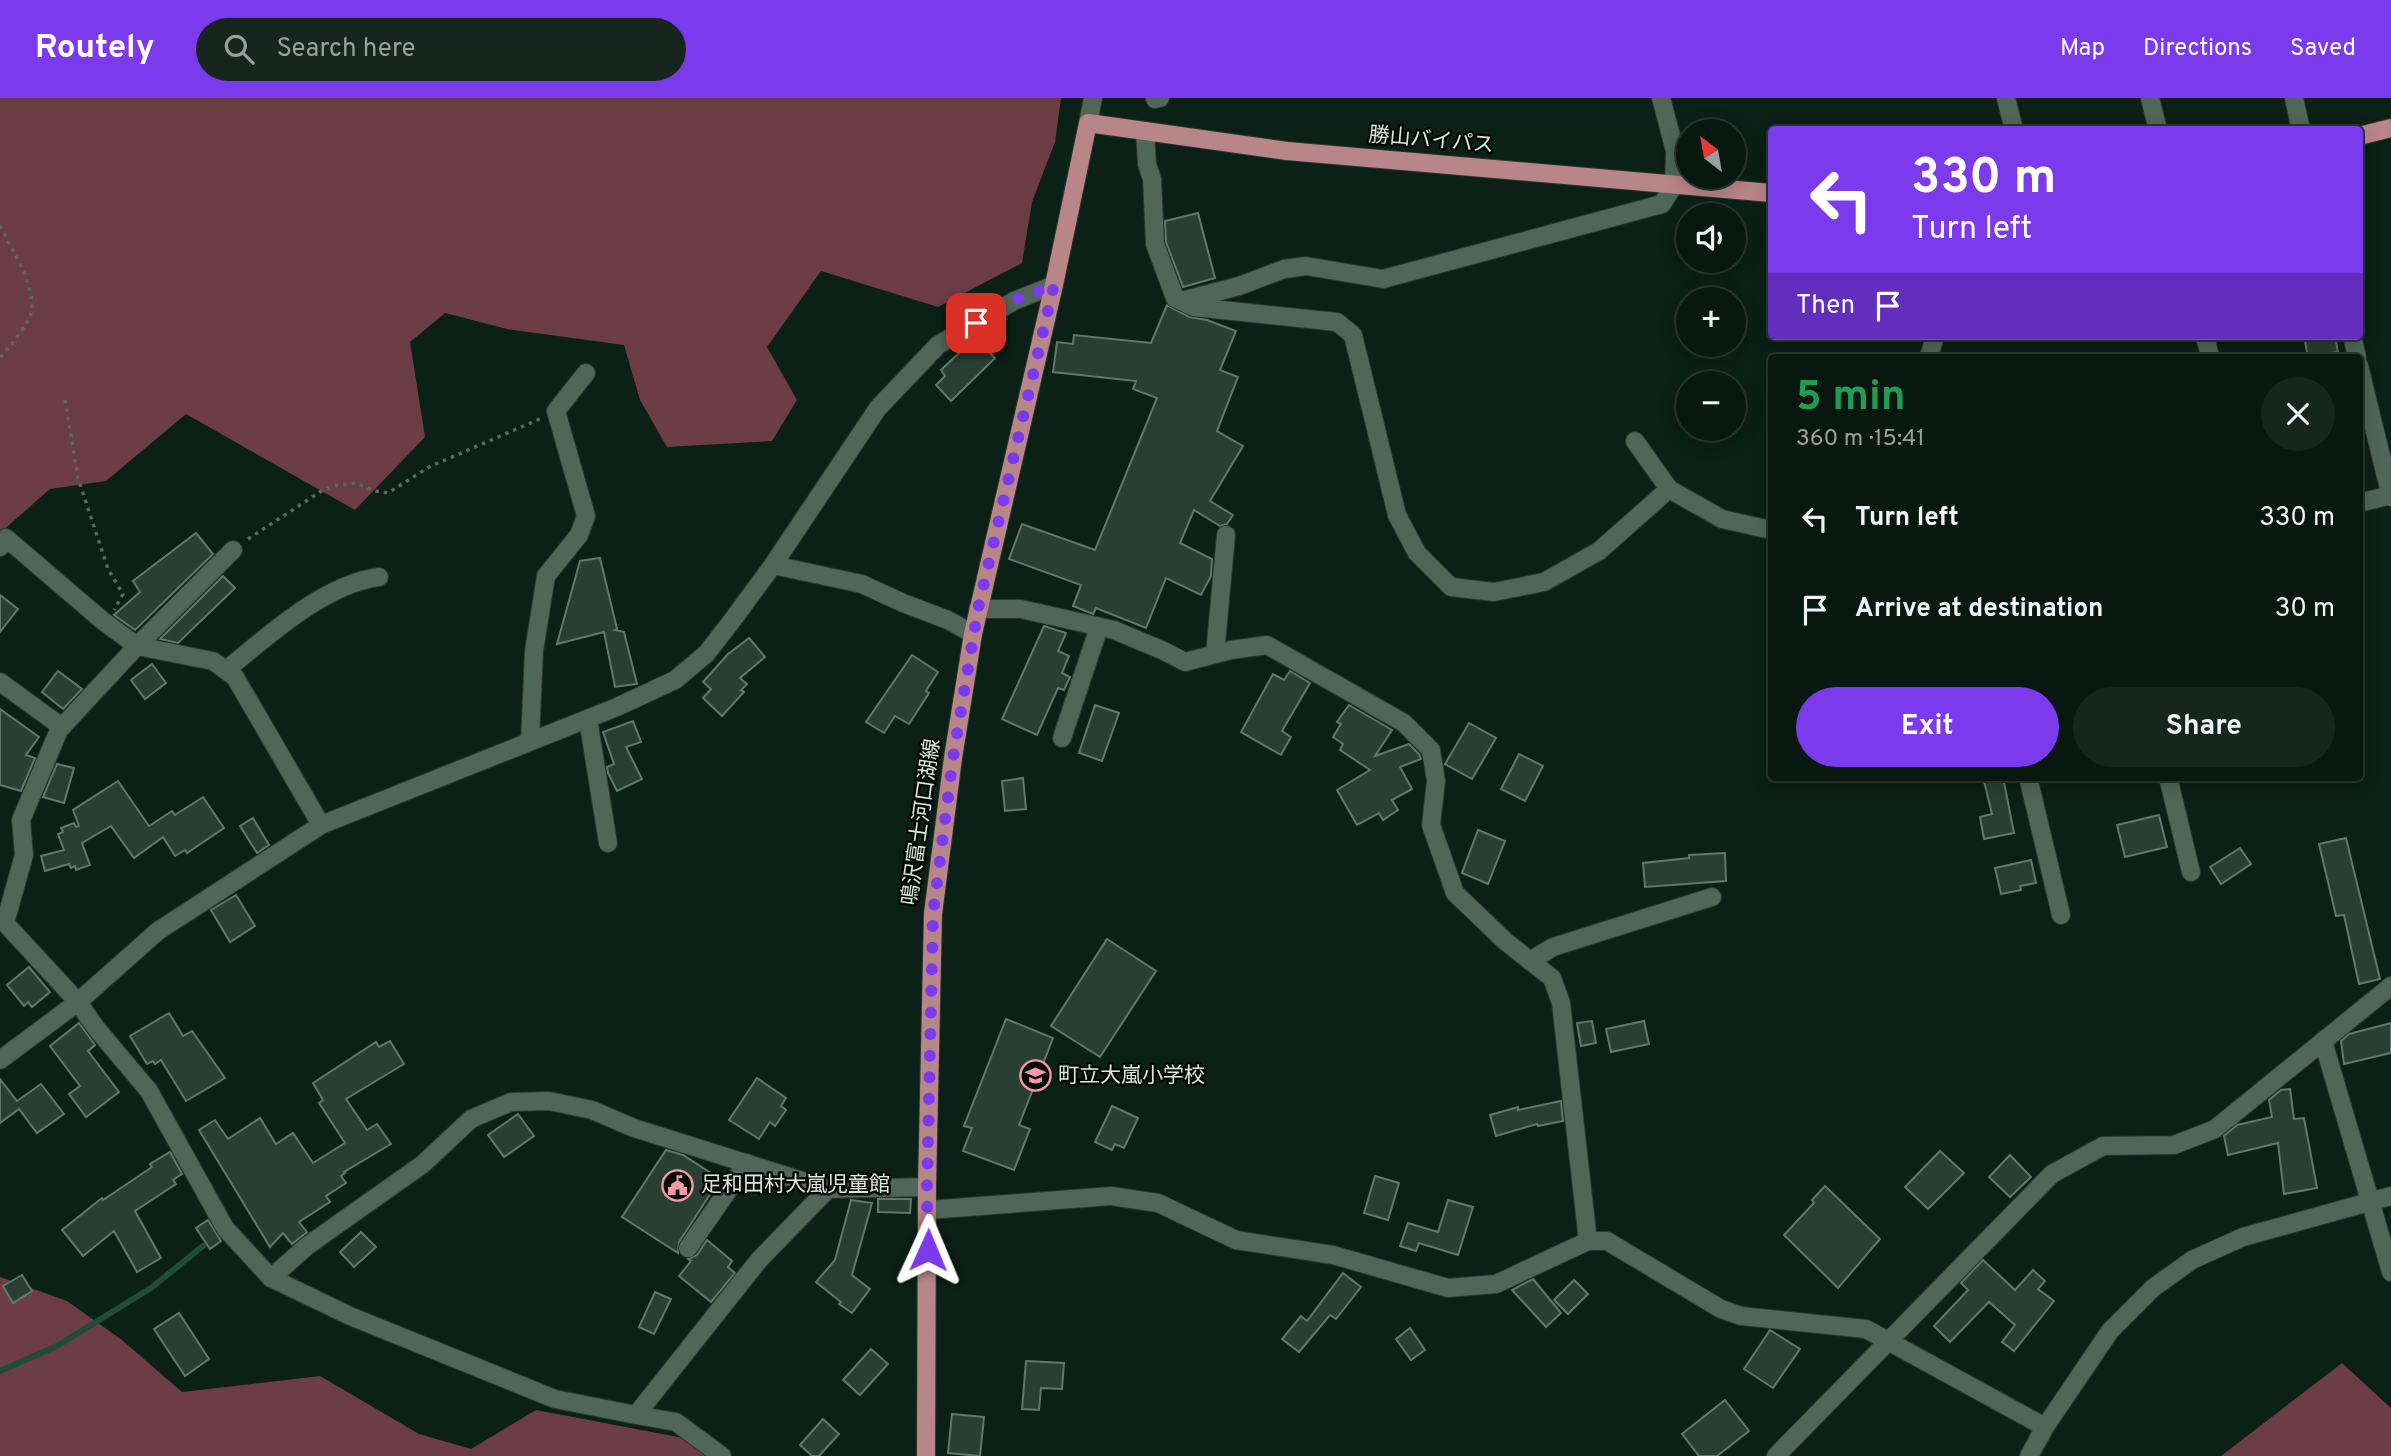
<!DOCTYPE html>
<html lang="en">
<head>
<meta charset="utf-8">
<style>
  body { margin:0; font-family:Overpass,"Noto Sans JP",sans-serif; background:#16251e; color:#f1f3f6; height:100vh; display:flex; flex-direction:column; font-size:26px; white-space:nowrap }
  * { box-sizing:border-box; margin:0 }
  p { font-size:23px; color:#98a09f }
  .icon { flex:none; width:38px; height:38px; fill:none; stroke:currentColor; stroke-width:2; stroke-linecap:round; stroke-linejoin:round }
  .map { position:relative; flex:1; overflow:hidden }
  .details { position:absolute; left:1768px; top:256px; width:595px; height:427px; display:flex; flex-direction:column; background:#081810; border-radius:7px; box-shadow:0 4px 18px #0003,0 0 0 2px #293730 }
  .details>* { flex:none }
  .guide { position:absolute; left:1768px; top:28px; width:595px; height:214px; border-radius:7px; box-shadow:0 4px 18px #0003,0 0 0 2px #293730; background:#7c3aed; color:#fff; overflow:hidden }
  .needle { width:46px; rotate:329deg }
  .buttons { position:absolute; left:1676px; top:21px; display:grid; gap:14px }
  .buttons a { display:grid; place-items:center; width:70px; height:70px; border-radius:50%; background:#081810; box-shadow:0 4px 18px #0003,0 0 0 2px #293730; font-size:35px }
  .pin { position:absolute; display:grid; place-items:center; width:60px; height:60px; color:#fff; margin:-30px; border-radius:14px; box-shadow:0 4px 10px #0006 }
  .me { position:absolute; width:77px; margin:-38px; rotate:1deg; stroke-linejoin:round; filter:drop-shadow(0 0 5px #0008) }
  .turn { display:flex; align-items:center; gap:24px; height:147px; padding:0 28px; font-size:32px }
  .turn .icon { width:91px; height:91px; stroke-width:2.5 }
  .turn b { display:block; font-size:49px; line-height:60px }
  .then { display:flex; align-items:center; height:66px; padding:0 28px; background:#0003; gap:14px; font-size:26px }
  .round { display:grid; place-items:center; flex:none; width:74px; height:74px; border-radius:37px; background:#16251e }
  .head { display:flex; align-items:center; justify-content:space-between; height:119px; padding:0 28px }
  h1 { font-size:42px; font-weight:700; line-height:52px; color:#1e9e55 }
  .action { display:flex; gap:14px; margin-top:auto; padding:14px 28px }
  .action a { flex:1; height:80px; border-radius:42px; background:#7c3aed; color:#fff; font-size:28px; font-weight:700; line-height:80px; text-align:center }
  .action a+a { background:#16251e; color:#f1f3f6 }
  ul { padding:0; list-style:none }
  li { display:flex; align-items:center; gap:21px; height:91px; padding:0 28px }
  li div { flex:1 }
  li b { display:block; font-size:26px }
  li em { font-style:normal }
  header { display:flex; align-items:center; gap:42px; box-sizing:border-box; height:98px; padding:0 35px; background:#7c3aed; color:#fff }
  header strong { font-size:33px }
  nav { display:flex; gap:38px; margin-inline-start:auto; font-size:24px }
  .search { width:490px; height:63px; background:#16251e; display:flex; align-items:center; gap:18px; box-sizing:border-box; padding:0 24px; border-radius:38px; color:#98a09f; font-size:26px }
  .map>svg:first-child { display:block }
  .forest { fill:#6c3d44 }
  .lines { fill:none; stroke-linecap:round; stroke-linejoin:round }
  .stream { stroke:#1e4e37; stroke-width:6 }
  .building { fill:#293f33; stroke:#61796c; stroke-width:2 }
  .minor-casing { stroke:#2c372f; stroke-width:20 }
  .major-casing { stroke:#2c372f; stroke-width:20 }
  .path { stroke:#586a61; stroke-width:3.5; stroke-dasharray:3.5 5; stroke-linecap:butt }
  .minor { stroke:#4f6659; stroke-width:18 }
  .major { stroke:#b88588; stroke-width:18 }
  .route { stroke:#7c3aed; stroke-width:12; stroke-dasharray:0 21.6 }
  .labels { text-anchor:middle; dominant-baseline:central; stroke-width:5; stroke-linejoin:round; paint-order:stroke }
  .street-label { font-size:21px; fill:#dce9e1; stroke:#020805 }
  .poi-label { font-size:21px; fill:#dce9e1; stroke:#020805; text-anchor:start }
</style>
</head>
<body>
<header>
<strong>Routely</strong>
<div class="search"><svg class="icon" aria-label="search" viewBox="0 0 24 24"><circle cx="10" cy="10" r="6"/><path d="M15 15l6 6"/></svg>Search here</div>
<nav><a>Map</a><a>Directions</a><a>Saved</a></nav>
</header>
<div class="map">
<svg width="2391" height="1358" viewBox="0 0 2391 1358">
  <rect width="100%" height="100%" fill="#0b2016"/>
  <g class="forest">
    <polygon points="0,0 1061,0 1055,44 1032,104 1022,165 938,209 821,173 767,249 797,302 772,343 667,349 640,302 624,247 507,231 445,215 410,244 425,339 355,412 186,316 106,383 50,391 0,435"/>
    <polygon points="0,1179 67,1203 122,1242 182,1294 320,1278 419,1336 471,1351 536,1312 694,1342 725,1358 0,1358"/>
    <polygon points="2342,1265 2391,1310 2391,1358 2221,1358"/>
  </g>
  <g class="lines">
    <polyline class="stream" points="0,1273 57,1248 151,1190 203,1148"/>
  </g>
  <g class="building">
    <polygon points="1198,115 1215,180 1183,189 1166,144 1165,123"/>
    <polygon points="1167,207 1189,219 1207,222 1236,233 1220,272 1238,279 1217,333 1243,348 1210,403 1233,417 1227,426 1220,428 1194,412 1180,445 1212,461 1211,478 1201,497 1166,480 1146,530 1096,510 1093,516 1073,508 1081,487 1009,461 1022,426 1095,452 1157,300 1133,291 1136,283 1053,274 1057,244 1073,246 1074,237 1151,245"/>
    <polygon points="2304,238 2335,238 2338,254 2308,259"/>
    <polygon points="975,240 995,260 951,303 936,287 945,278 941,272"/>
    <polygon points="196,435 213,456 135,532 114,517 140,494 133,483"/>
    <polygon points="600,460 617,531 615,532 624,534 637,586 615,589 604,534 557,546 580,463"/>
    <polygon points="223,478 235,490 178,545 160,541"/>
    <polygon points="0,497 18,511 0,534"/>
    <polygon points="1044,528 1066,535 1058,553 1069,558 1062,575 1070,579 1064,592 1058,590 1037,637 1002,621"/>
    <polygon points="749,540 765,559 740,580 747,586 741,592 744,594 722,618 703,600 711,591 703,584 728,556"/>
    <polygon points="912,557 938,574 926,593 929,595 909,626 895,618 884,635 866,624"/>
    <polygon points="152,566 166,585 145,601 131,582"/>
    <polygon points="58,573 82,591 63,611 42,594"/>
    <polygon points="1290,573 1310,585 1282,633 1291,639 1281,657 1241,634 1273,576 1284,582"/>
    <polygon points="1095,607 1119,615 1102,663 1079,655"/>
    <polygon points="1349,607 1392,632 1375,658 1409,646 1419,656 1421,661 1400,669 1412,691 1392,702 1398,712 1383,722 1379,715 1357,727 1337,692 1370,672 1340,652 1343,646 1333,639 1341,626 1337,624"/>
    <polygon points="0,611 39,639 26,657 35,660 21,693 0,687"/>
    <polygon points="633,623 641,644 626,649 642,681 617,693 608,675 607,669 614,666 603,634"/>
    <polygon points="1469,625 1496,640 1472,681 1445,666"/>
    <polygon points="1519,656 1543,668 1525,703 1501,691"/>
    <polygon points="57,666 74,670 64,705 43,699"/>
    <polygon points="1983,679 2003,679 2014,735 1984,741 1980,719 1992,716"/>
    <polygon points="1023,680 1026,711 1005,713 1002,683"/>
    <polygon points="118,683 149,728 172,713 175,717 203,699 224,730 187,755 185,752 175,758 163,739 134,760 111,728 82,745 90,767 76,772 75,768 71,770 69,766 45,773 41,758 64,752 58,736 63,734 61,730 74,725 76,729 79,728 73,712"/>
    <polygon points="2159,717 2167,749 2125,759 2117,727"/>
    <polygon points="253,720 269,747 257,755 240,728"/>
    <polygon points="1478,732 1505,743 1488,786 1462,775"/>
    <polygon points="2346,740 2380,881 2359,886 2344,817 2336,818 2319,746"/>
    <polygon points="2240,750 2251,766 2221,786 2210,769"/>
    <polygon points="1725,755 1726,783 1645,789 1643,765 1689,760 1689,757"/>
    <polygon points="2031,762 2036,785 2020,788 2021,792 2001,796 1995,770"/>
    <polygon points="236,797 255,828 230,844 211,812"/>
    <polygon points="1107,841 1156,873 1100,959 1051,928"/>
    <polygon points="29,869 50,894 32,909 28,904 24,908 7,887"/>
    <polygon points="169,915 183,938 192,933 225,980 186,1003 161,962 155,966 153,963 147,966 130,938"/>
    <polygon points="1006,921 1053,940 1019,1027 1030,1031 1014,1072 963,1053 972,1030 964,1028"/>
    <polygon points="1592,923 1596,945 1581,948 1577,925"/>
    <polygon points="1644,923 1649,946 1611,954 1606,931"/>
    <polygon points="79,925 95,947 88,953 119,994 86,1019 69,996 80,988 50,948"/>
    <polygon points="2391,925 2391,955 2344,966 2341,943 2349,936"/>
    <polygon points="390,943 404,966 346,1001 367,1032 377,1026 391,1046 344,1074 345,1075 341,1078 346,1085 326,1098 330,1104 299,1124 307,1134 292,1146 283,1135 270,1149 199,1032 215,1022 228,1041 260,1020 276,1046 293,1035 313,1065 345,1045 319,1005 323,1002 313,985 376,944 379,949"/>
    <polygon points="757,980 786,1000 781,1008 786,1012 775,1028 770,1024 759,1041 729,1022"/>
    <polygon points="0,981 17,1003 41,986 64,1016 37,1035 19,1011 0,1025"/>
    <polygon points="2290,991 2294,1021 2304,1020 2317,1090 2284,1096 2278,1045 2228,1057 2224,1038 2237,1027 2272,1019 2269,1002 2281,992"/>
    <polygon points="1561,1003 1563,1023 1538,1028 1537,1026 1496,1038 1490,1017 1518,1009 1518,1012"/>
    <polygon points="1112,1008 1138,1020 1124,1050 1115,1046 1112,1052 1095,1044"/>
    <polygon points="518,1016 534,1038 504,1059 488,1037"/>
    <polygon points="666,1052 683,1057 720,1081 679,1144 678,1155 622,1119"/>
    <polygon points="1940,1053 1964,1075 1928,1111 1905,1089"/>
    <polygon points="170,1054 182,1076 173,1082 176,1086 135,1113 161,1160 137,1174 114,1133 83,1158 62,1132 102,1100 103,1102 152,1069 150,1066"/>
    <polygon points="2010,1057 2031,1079 2010,1099 1989,1079"/>
    <polygon points="1375,1078 1399,1085 1388,1122 1364,1115"/>
    <polygon points="1825,1088 1880,1141 1838,1190 1784,1137 1814,1105 1812,1102"/>
    <polygon points="878,1101 911,1101 910,1115 878,1114"/>
    <polygon points="851,1102 872,1105 852,1177 870,1191 852,1215 839,1206 841,1204 816,1184 835,1162"/>
    <polygon points="1448,1102 1473,1109 1458,1157 1419,1145 1416,1153 1400,1148 1408,1125 1438,1134"/>
    <polygon points="208,1122 221,1143 210,1151 196,1130"/>
    <polygon points="361,1134 376,1149 354,1169 340,1154"/>
    <polygon points="707,1142 732,1163 728,1169 735,1175 711,1204 679,1178 691,1163 688,1161 697,1157"/>
    <polygon points="1983,1162 2015,1192 2033,1172 2045,1183 2038,1191 2054,1203 2014,1253 2002,1244 2015,1227 1989,1204 1950,1244 1934,1228 1968,1192 1961,1185"/>
    <polygon points="1343,1175 1361,1189 1336,1221 1330,1217 1299,1254 1282,1241 1301,1218 1307,1223"/>
    <polygon points="22,1177 32,1193 13,1205 3,1188"/>
    <polygon points="1533,1181 1561,1215 1546,1229 1512,1192"/>
    <polygon points="1574,1182 1588,1196 1568,1216 1554,1202"/>
    <polygon points="655,1194 671,1201 654,1236 639,1229"/>
    <polygon points="179,1215 209,1261 185,1278 154,1231"/>
    <polygon points="1410,1230 1425,1252 1411,1262 1396,1241"/>
    <polygon points="1770,1232 1800,1251 1773,1290 1744,1271"/>
    <polygon points="871,1251 888,1266 860,1297 843,1282"/>
    <polygon points="1026,1263 1064,1265 1062,1291 1041,1290 1039,1312 1022,1311"/>
    <polygon points="1725,1302 1749,1333 1717,1358 1699,1358 1682,1336"/>
    <polygon points="952,1316 984,1319 980,1358 948,1355"/>
    <polygon points="823,1321 839,1336 819,1358 812,1358 800,1347"/>
  </g>
  <g class="lines">
    <defs>
      <g id="minor">
        <polyline points="2006,0 2014,32"/>
        <polyline points="2150,0 2158,32"/>
        <polyline points="2294,0 2301,32"/>
        <polyline points="1155,1 1160,0"/>
        <polyline points="1088,25 1093,0"/>
        <polyline points="1145,33 1147,66 1152,81 1155,146 1175,200 1194,209 1337,224 1353,237 1397,417 1417,455 1451,489 1494,494 1544,484 1599,453 1669,391"/>
        <polyline points="1181,203 1239,188 1284,171 1306,168 1383,181 1662,106 1674,87 1675,53 1661,0"/>
        <polyline points="2205,238 2210,259"/>
        <polyline points="2352,238 2357,259"/>
        <polyline points="1929,259 1935,238"/>
        <polyline points="2359,268 2391,399"/>
        <polyline points="1635,343 1669,391 1722,421 1771,432"/>
        <polyline points="2359,405 2391,397"/>
        <polyline points="0,449 6,440 103,523 137,548 233,452"/>
        <polyline points="773,467 862,486 903,505 948,522 973,536"/>
        <polyline points="978,511 1021,511 1114,532 1164,553 1185,564 1231,552 1267,547 1404,625 1431,652 1436,683 1431,727 1455,795 1505,843 1552,880 1561,905 1588,1143"/>
        <polyline points="1215,556 1226,437"/>
        <path d="M226 572C268 538 324 486 379 479"/>
        <polyline points="0,584 62,629"/>
        <polyline points="588,621 608,745"/>
        <polyline points="1062,640 1099,529"/>
        <polyline points="530,643 534,553 546,478 579,437 586,418 556,313 586,275"/>
        <polyline points="2028,679 2061,817"/>
        <polyline points="2168,679 2191,774"/>
        <polyline points="321,727 235,579 213,563 137,548 59,632 21,722 24,757 5,825 78,904 96,930 149,993 225,1130 271,1180 350,1218 555,1301 636,1317 759,1162 828,1091 927,1089"/>
        <polyline points="1530,863 1553,849 1712,799"/>
        <polyline points="2323,943 2391,1174"/>
        <polyline points="0,962 78,904 158,833 321,727 617,609 675,582 706,556 731,524 773,467 878,310 938,247 1014,203 1054,187"/>
        <polyline points="928,1112 1111,1098 1158,1105 1236,1142 1333,1157 1448,1190 1496,1186 1588,1143 1607,1143 1721,1211 1741,1218 1866,1231 2045,1329 2029,1358"/>
        <polyline points="688,1150 747,1065"/>
        <polyline points="271,1180 307,1148 423,1066 471,1021 511,1004 549,1003 592,1012 634,1030 828,1091"/>
        <polyline points="636,1317 676,1324 722,1358"/>
        <polyline points="2045,1329 2110,1233 2153,1190 2192,1162 2243,1139 2391,1098"/>
        <polyline points="1776,1358 2052,1076 2103,1048 2174,1047 2215,1031 2391,888"/>
      </g>
      <g id="major">
        <polyline points="2359,38 2391,30"/>
        <polyline points="926,1358 927,1089 933,816 953,660 973,536 1054,187 1088,25 1287,53 1771,95"/>
      </g>
    </defs>
    <use href="#minor" class="minor-casing"/>
    <use href="#major" class="major-casing"/>
    <g class="path">
      <path d="M0 128C11 150 37 190 31 215 28 227 8 250 0 260"/>
      <polyline points="65,302 78,380 108,471 123,496 114,512"/>
      <polyline points="248,441 323,392 337,387 355,385 375,393 388,395 429,369 542,320"/>
    </g>
    <use href="#minor" class="minor"/>
    <use href="#major" class="major"/>
  </g>
  <g class="lines">
    <polyline class="route" points="928,1152 927,1089 933,816 953,660 978,511 1054,187 1014,202 976,225"/>
  </g>
  <defs>
    <symbol id="school-ring" viewBox="-11 -11 22 22"><circle r="9.5" fill="#020805" stroke="#f49aa5" stroke-width="1.5"/><path d="M0-5L7-2L0 1L-7-2ZM-4 1L0 2.5L4 1V4Q0 6-4 4Z" fill="#f49aa5"/></symbol>
    <symbol id="civic-ring" viewBox="-11 -11 22 22"><circle r="9.5" fill="#020805" stroke="#f49aa5" stroke-width="1.5"/><path d="M-.6-6.5H3V-4.5H.6V-3L4-1V1h2V6H-6V1h2V-1L-.6-3ZM-1.2 2.5V6h2.4V2.5Z" fill="#f49aa5"/></symbol>
  </defs>
  <g fill-rule="evenodd">
    <use href="#school-ring" x="1018" y="960" width="35" height="35"/>
    <use href="#civic-ring" x="660" y="1070" width="35" height="35"/>
  </g>
  <g class="labels">
    <g class="street-label">
      <text transform="translate(1431 43) rotate(5)">勝山バイパス</text>
      <text transform="translate(922 724) rotate(-82)">鳴沢富士河口湖線</text>
    </g>
    <g class="poi-label">
      <text x="1058" y="978">町立大嵐小学校</text>
      <text x="701" y="1087">足和田村大嵐児童館</text>
    </g>
  </g>
</svg>
<div class="buttons">
<a><svg class="needle" viewBox="-14 -14 28 28"><path d="M0-13l5 13h-10z" fill="#e53935"/><path d="M0 13l5-13h-10z" fill="#98a09f"/></svg></a>
<a><svg class="icon" aria-label="sound" viewBox="0 0 24 24"><path d="M4 9h4l5-4v14l-5-4H4zM17 9q2 3 0 6"/></svg></a>
<a>+</a>
<a>−</a>
</div>
<div class="pin" style="left:976px;top:225px;background:#d93025"><svg class="icon" aria-label="arrive" viewBox="0 0 24 24"><path d="M6 21V4h12l-3 4 3 4H6"/></svg></div>
<svg class="me" style="left:928px;top:1152px" viewBox="-20 -20 40 40"><path d="M0-17L14 15 0 8-14 15z" fill="#7c3aed" stroke="#fff" stroke-width="4"/></svg>
<div class="guide">
<div class="turn"><svg class="icon" aria-label="left" viewBox="0 0 24 24"><path d="M17 20v-9H6M10 6l-5 5 5 5"/></svg><div><b>330 m</b>Turn left</div></div>
<div class="then">Then<svg class="icon" aria-label="arrive" viewBox="0 0 24 24"><path d="M6 21V4h12l-3 4 3 4H6"/></svg></div>
</div>
<section class="details">
<div class="head"><div><h1>5 min</h1><p>360 m · 15:41</p></div><a class="round"><svg class="icon" aria-label="close" viewBox="0 0 24 24"><path d="M6 6l12 12M18 6L6 18"/></svg></a></div>
<ul>
<li><svg class="icon" aria-label="left" viewBox="0 0 24 24"><path d="M17 20v-9H6M10 6l-5 5 5 5"/></svg><div><b>Turn left</b></div><em>330 m</em></li>
<li><svg class="icon" aria-label="arrive" viewBox="0 0 24 24"><path d="M6 21V4h12l-3 4 3 4H6"/></svg><div><b>Arrive at destination</b></div><em>30 m</em></li>
</ul>
<div class="action"><a>Exit</a><a>Share</a></div>
</section>
</div>
</body>
</html>
